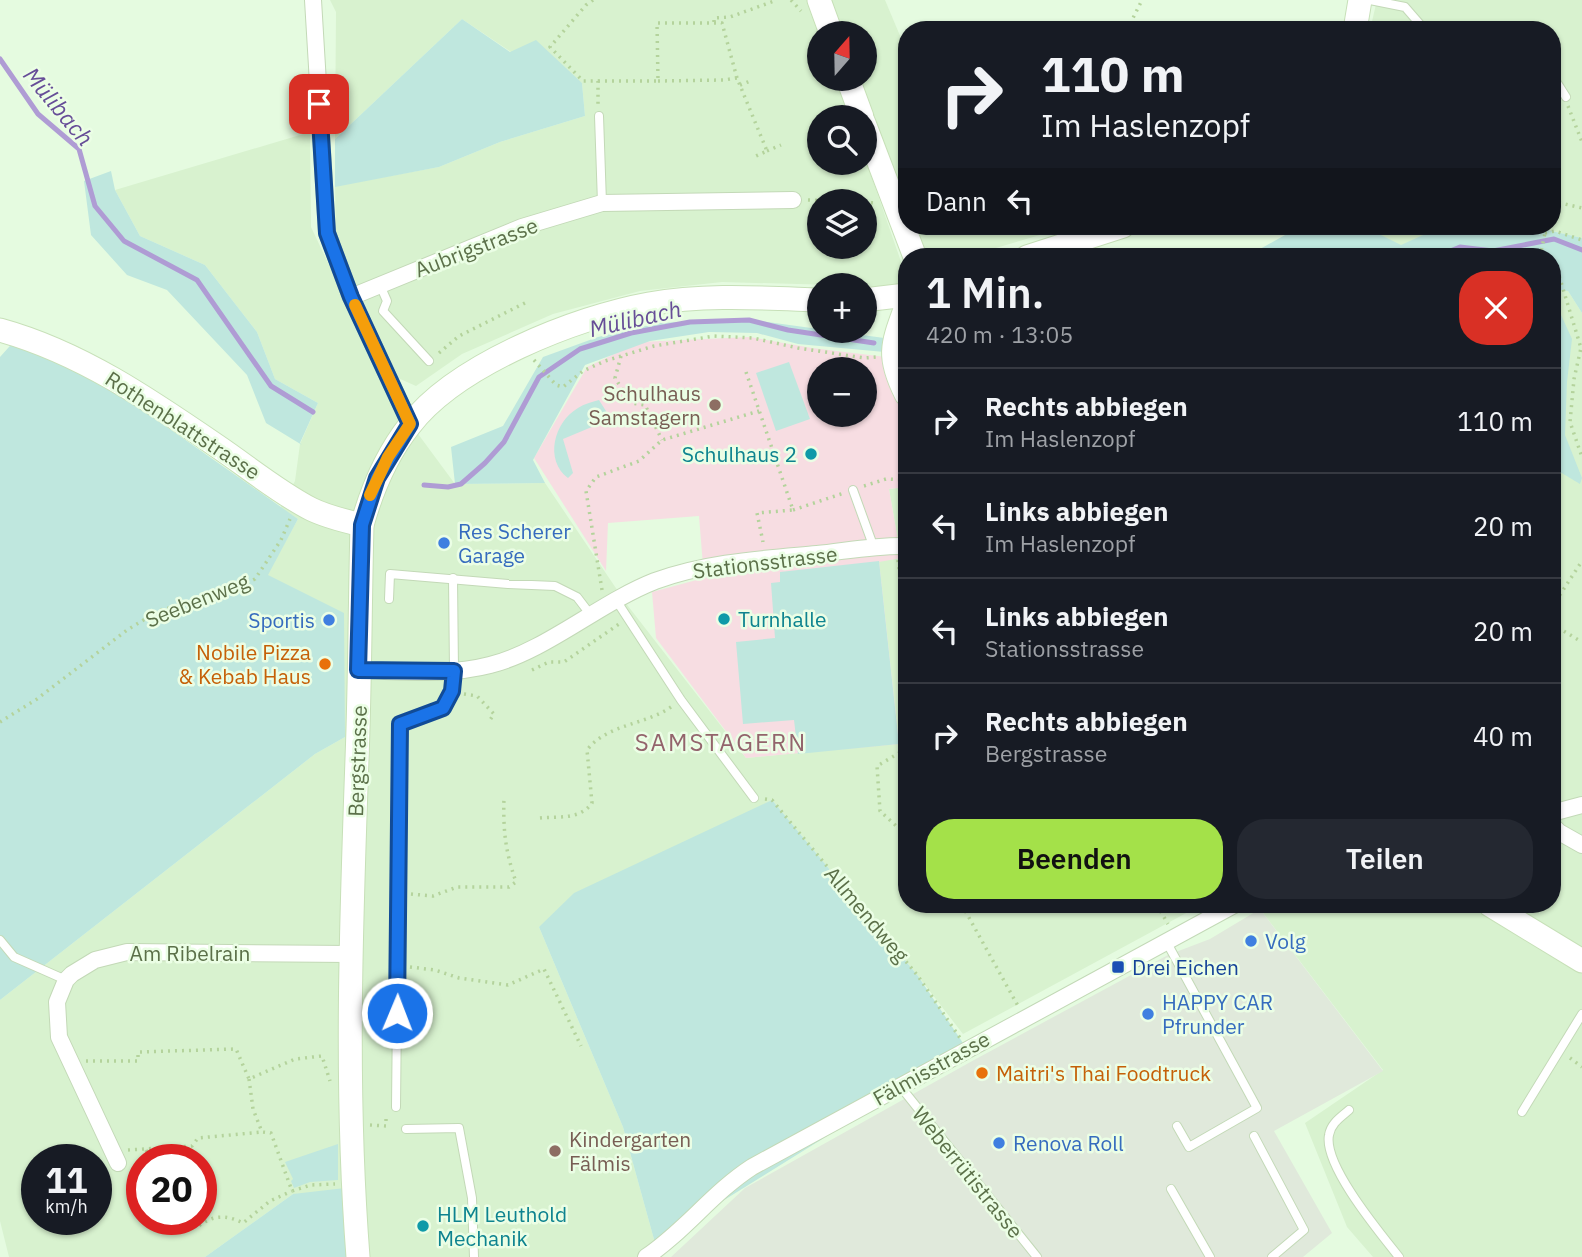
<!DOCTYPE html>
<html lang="de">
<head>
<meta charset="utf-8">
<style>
  body { margin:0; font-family:"IBM Plex Sans",sans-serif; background:#242831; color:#f1f3f6; height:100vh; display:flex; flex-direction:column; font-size:26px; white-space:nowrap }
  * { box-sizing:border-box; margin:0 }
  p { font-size:23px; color:#9ea1a6 }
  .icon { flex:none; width:38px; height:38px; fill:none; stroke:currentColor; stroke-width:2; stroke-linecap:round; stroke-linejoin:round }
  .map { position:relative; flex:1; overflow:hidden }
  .panel { position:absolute; left:898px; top:248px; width:663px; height:665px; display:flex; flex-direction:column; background:#171b24; border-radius:28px; box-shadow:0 2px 5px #0004 }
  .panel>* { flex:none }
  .hud { position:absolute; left:898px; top:21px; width:663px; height:214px; border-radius:28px; box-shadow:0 2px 5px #0004; background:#171b24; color:#f1f3f6; overflow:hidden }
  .needle { width:46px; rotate:20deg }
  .fabs { position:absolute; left:807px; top:21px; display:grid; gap:14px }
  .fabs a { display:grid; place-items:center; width:70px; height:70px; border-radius:50%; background:#171b24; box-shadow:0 2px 5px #0004; font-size:35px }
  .speed { position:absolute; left:21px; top:1144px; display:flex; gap:14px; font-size:35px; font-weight:700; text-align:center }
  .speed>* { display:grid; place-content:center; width:91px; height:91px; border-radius:50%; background:#171b24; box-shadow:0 2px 5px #0004; line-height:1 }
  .speed small { font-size:18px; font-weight:400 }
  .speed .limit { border:10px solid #d22; background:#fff; color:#111 }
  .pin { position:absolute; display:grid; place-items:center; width:60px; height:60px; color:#fff; margin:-30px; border-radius:14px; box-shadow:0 4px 10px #0006 }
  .me { position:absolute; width:77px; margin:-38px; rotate:1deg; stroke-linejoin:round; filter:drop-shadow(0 0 5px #0008) }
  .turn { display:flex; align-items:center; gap:24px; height:147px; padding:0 28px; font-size:32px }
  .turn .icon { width:91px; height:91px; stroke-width:2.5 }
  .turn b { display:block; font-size:49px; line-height:60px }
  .then { display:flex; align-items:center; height:66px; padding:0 28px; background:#0003; gap:14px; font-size:26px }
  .round { display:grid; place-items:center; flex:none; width:74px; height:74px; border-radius:28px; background:#242831 }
  .summary { display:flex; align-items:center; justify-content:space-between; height:119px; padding:0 28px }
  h1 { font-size:42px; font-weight:600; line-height:52px }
  .cta { display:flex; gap:14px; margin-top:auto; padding:14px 28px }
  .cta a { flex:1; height:80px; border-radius:28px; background:#a4e149; color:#111; font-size:28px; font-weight:600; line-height:80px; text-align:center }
  .cta a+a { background:#242831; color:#f1f3f6 }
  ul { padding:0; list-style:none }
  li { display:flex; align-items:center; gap:21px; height:105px; padding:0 28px; border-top:2px solid #363941 }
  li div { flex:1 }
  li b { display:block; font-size:26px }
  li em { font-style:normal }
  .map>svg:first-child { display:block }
  .residential { fill:#d8f2cf; fill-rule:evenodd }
  .industrial { fill:#e0e9db }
  .education { fill:#f7dde2; fill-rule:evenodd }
  .green { fill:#bfe7de }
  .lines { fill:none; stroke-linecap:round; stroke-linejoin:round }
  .stream { stroke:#af9cd4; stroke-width:5 }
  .lane-casing { stroke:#c3d9b7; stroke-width:10 }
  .street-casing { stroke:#c3d9b7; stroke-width:18 }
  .secondary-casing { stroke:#c7e0b8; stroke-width:25 }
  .path { stroke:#b4d39c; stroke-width:3.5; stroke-dasharray:2 5; stroke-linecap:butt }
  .lane { stroke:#fff; stroke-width:8 }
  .street { stroke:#fff; stroke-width:16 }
  .secondary { stroke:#fff; stroke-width:23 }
  .route-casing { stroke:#114b97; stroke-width:18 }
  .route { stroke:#1a73e8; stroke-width:12 }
  .slow { stroke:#f59e0b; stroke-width:12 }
  .education-dot { fill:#8d6e63; stroke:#ebfee5; stroke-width:2.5 }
  .culture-dot { fill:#0f9aa8; stroke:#ebfee5; stroke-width:2.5 }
  .shop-dot { fill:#3f7fe0; stroke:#ebfee5; stroke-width:2.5 }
  .food-dot { fill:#e8710a; stroke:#ebfee5; stroke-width:2.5 }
  .transit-dot { fill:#1a4fb4; stroke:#ebfee5; stroke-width:2.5 }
  .labels { text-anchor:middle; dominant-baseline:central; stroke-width:5; stroke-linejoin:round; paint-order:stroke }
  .street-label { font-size:21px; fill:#5b7049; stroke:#ebfee5 }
  .education-label { font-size:21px; fill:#785e54; stroke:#ebfee5; text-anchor:end }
  .culture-label { font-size:21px; fill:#0d838f; stroke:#ebfee5; text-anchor:start }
  .shop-label { font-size:21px; fill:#366cbe; stroke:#ebfee5; text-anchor:start }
  .food-label { font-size:21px; fill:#c56008; stroke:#ebfee5; text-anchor:end }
  .transit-label { font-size:21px; fill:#164399; stroke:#ebfee5; text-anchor:start }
  .water-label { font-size:23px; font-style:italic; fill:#664d97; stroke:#ebfee5 }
  .quarter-label { font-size:24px; letter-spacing:2px; fill:#93646c; stroke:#ebfee5 }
</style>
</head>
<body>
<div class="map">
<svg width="1582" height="1257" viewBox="0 0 1582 1257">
  <rect width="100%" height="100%" fill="#e5fbe0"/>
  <g class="residential">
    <path d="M330 0H809L819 33V79H836L850 117H819V163H864L865 158 906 276V287L722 282 640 291 553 314 462 354 416 386 398 378 356 288 336 238 335 186 439 167 500 142 585 116 582 83 511 52 462 19 335 139 336 12ZM819 201H864V247H819Z"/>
    <polygon points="828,0 885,0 906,50 906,212 856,79 864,79 864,33 839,33"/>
    <polygon points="1377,0 1582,0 1582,238 1530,226 1552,226 1552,30 1370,30"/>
    <path d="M310 132 311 227 393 400 455 484 545 483 628 606 746 758 899 743 879 561 901 558 889 489 906 487V905H1201L963 1034 918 976 772 800 539 927 623 1127 655 1243 652 1257H368L293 1194 205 1257H9L0 1221V1000L315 754 345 737 267 575 298 519 280 508 295 481 300 444 318 403 275 379 257 332 205 265 140 236 115 190ZM37 1160H96V1220H37ZM142 1160H201V1220H142Z"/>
    <polygon points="912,226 1065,226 1057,230 965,257 941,257 932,251 925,249"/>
    <polygon points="1363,226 1443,226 1401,246"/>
    <polygon points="1552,289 1568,291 1582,313 1582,1257 1373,1257 1347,1227 1305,1123 1383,1070 1257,905 1552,905"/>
  </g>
  <polygon class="industrial" points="1260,909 1383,1071 1274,1131 1332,1233 1303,1257 671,1257 745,1188 974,1060 1168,955 1210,939"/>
  <path class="education" d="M750 337 812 348 886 357 888 372 906 409V487L889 489 901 558 879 562 899 744 746 758 656 638 652 592 704 578 699 516 608 523 606 571 534 458 587 367 640 342ZM819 369H864V415H819Z"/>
  <g class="green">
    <polygon points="462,19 510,52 536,40 582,83 585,116 500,142 439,167 335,187 335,139"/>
    <polygon points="111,171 115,190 140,236 205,265 257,332 275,379 318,403 300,443 302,445 266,423 247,375 167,290 127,275 91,235 84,181"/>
    <polygon points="1301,226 1363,226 1401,245 1443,226 1530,226 1582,238 1582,313 1568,291 1552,289 1552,257 1246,257"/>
    <polygon points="1119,250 1162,257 1100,257"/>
    <polygon points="1552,295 1572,339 1567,382 1565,435 1582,478 1580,484 1560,472 1552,459"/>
    <polygon points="746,319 906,341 906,354 798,344 757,333 709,332 650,341 585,365 533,460 545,483 455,484 451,447 503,426 543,357 598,337 659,323"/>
    <polygon points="26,328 298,519 268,575 344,613 345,737 315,754 0,1000 0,357"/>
    <polygon points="789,362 810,419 776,431 756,373"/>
    <path d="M599 400 611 419 563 439 573 473 568 478C544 460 554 422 578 408 584 404 592 402 599 400Z"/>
    <polygon points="879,561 899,744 798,754 794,720 743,724 736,642 775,638 771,583 780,582 780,572"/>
    <polygon points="772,800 918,976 967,1049 655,1243 623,1127 539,927 574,893"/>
    <polygon points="338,1144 338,1180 310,1182 294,1188 291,1181 293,1179 285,1162"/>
    <polygon points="345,1188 352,1257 205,1257 293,1194"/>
  </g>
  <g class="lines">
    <g class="stream">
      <polyline points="0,59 38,114 79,149 95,206 124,241 197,280 271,386 313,412"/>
      <polyline points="1335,257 1360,254 1365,257"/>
      <polyline points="1436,257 1460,247 1493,251 1554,239 1582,250"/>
      <polyline points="424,485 448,487 461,484 485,463 504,442 539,377 580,349 631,333 690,322 749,320 788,330 874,343"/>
    </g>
    <defs>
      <g id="lane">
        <polyline points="1370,0 1405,7 1425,30"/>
        <polyline points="1552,75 1566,97"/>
        <polyline points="599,116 602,203"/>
        <polyline points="380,285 387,301 383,311 429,361"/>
        <polyline points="853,490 874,548"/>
        <polyline points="389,599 390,574 508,584 555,586 577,597 590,614"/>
        <polyline points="616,600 681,700 754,798"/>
        <polyline points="0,940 14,957 66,980"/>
        <polyline points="1166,941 1257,1108 1189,1147 1177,1126"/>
        <polyline points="900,1086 1037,1257"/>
        <polyline points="396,1107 400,724 443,708 452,691 454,671 453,578"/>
        <path d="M1349 1110C1341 1117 1331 1123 1329 1135 1323 1165 1380 1233 1399 1257"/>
        <polyline points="1522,1112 1582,1014"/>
        <polyline points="406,1129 459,1128 472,1198 474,1257"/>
        <polyline points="1254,1136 1304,1230 1272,1257"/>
        <polyline points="1171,1189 1210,1257"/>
      </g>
      <g id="street">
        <polyline points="313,0 327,233 351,297 410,424"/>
        <polyline points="351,297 522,227 602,203 793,200"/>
        <path d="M358 670C402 671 448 676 490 665 546 651 599 603 655 581 707 562 763 559 817 554 846 551 877 545 906 546"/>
        <polyline points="1552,813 1582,805"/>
        <polyline points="1552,825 1559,832 1582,845"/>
        <polyline points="118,1163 59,1037 57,1002 66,980 72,974 95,960 127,952 351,954"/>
        <path d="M646 1257C685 1231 712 1193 752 1167L1234 905"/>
      </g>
      <g id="secondary">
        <polyline points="819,0 831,33"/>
        <polyline points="1355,30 1360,0"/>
        <polyline points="848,79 862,117"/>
        <polyline points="864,123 915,257"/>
        <polyline points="1027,257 1123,226"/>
        <polyline points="864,300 906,295"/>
        <path d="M906 307C892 345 887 356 906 394"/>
        <path d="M0 330C80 352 150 400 217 446 248 467 278 492 311 509 327 517 345 521 362 525"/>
        <polyline points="1490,905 1582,961"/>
        <path d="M358 1257C345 1091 351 925 357 759 360 681 360 603 362 525 372 489 386 455 410 425 456 365 576 317 649 304 705 294 762 298 819 300"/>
      </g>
    </defs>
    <use href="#lane" class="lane-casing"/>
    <use href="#street" class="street-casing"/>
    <use href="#secondary" class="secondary-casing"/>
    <g class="path">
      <polyline points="593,0 586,5 550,47 583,81 598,81 598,107"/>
      <polyline points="791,0 801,11"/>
      <polyline points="714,22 714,18 730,17 777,0"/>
      <polyline points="1127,30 1142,0"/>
      <polyline points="598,81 658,81 657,23 722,23 737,78"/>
      <polyline points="658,81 724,80 737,78 767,151 756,156"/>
      <polyline points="740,85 753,80"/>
      <polyline points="1568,106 1582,142"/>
      <polyline points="767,151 781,145"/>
      <polyline points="808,200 834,201"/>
      <polyline points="1552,201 1582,208"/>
      <polyline points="864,202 875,203"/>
      <polyline points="1545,233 1555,231 1582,240"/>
      <polyline points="1540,257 1545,233 1541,226"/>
      <polyline points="1552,265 1557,269 1581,348 1574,379 1570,422 1582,457"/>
      <polyline points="439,353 459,336 529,301"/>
      <polyline points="621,356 615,378 631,403 645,405 662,440"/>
      <polyline points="534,360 556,385 563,387 583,371 605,361 654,346 714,336 753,338 798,348 865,358 877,357"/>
      <polyline points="746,372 793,510 757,513 763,542"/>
      <polyline points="864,486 886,479 906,480"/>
      <polyline points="793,510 844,493"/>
      <polyline points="898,560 906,628"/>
      <polyline points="602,590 586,491 596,477 639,461 662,440 759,411"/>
      <polyline points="1552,607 1582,561"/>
      <polyline points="1552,624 1582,642"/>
      <polyline points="532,670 549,662 564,662 619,624"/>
      <polyline points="464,694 477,696 494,714 490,720"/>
      <polyline points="0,722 37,699 127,630 160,610 213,598 255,579 281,540 290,519"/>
      <polyline points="906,749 877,766 880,811 906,835"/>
      <polyline points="765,799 772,800 918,976 960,1038"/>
      <path d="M540 818C559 816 580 820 592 803L587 750C607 724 645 725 671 707"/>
      <path d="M411 894 433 896 457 887H509L516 882C505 850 503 830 504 796"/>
      <polyline points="962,905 1018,1006"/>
      <polyline points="1157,905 1168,924"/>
      <polyline points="410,967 435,970 459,978 508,985 544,969 581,1046"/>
      <polyline points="1570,1058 1582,1067"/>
      <polyline points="86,1061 138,1061 138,1052 236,1049 249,1079 295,1059 322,1056 330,1081"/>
      <polyline points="249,1079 253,1109 262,1132 271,1133 292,1191 311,1185 335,1184"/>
      <polyline points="370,1125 386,1126 386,1114"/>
      <polyline points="128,1150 192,1146 198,1138 262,1132"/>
      <polyline points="146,1150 151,1160"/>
      <path d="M190 1220 196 1228C212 1215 225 1214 243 1223L270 1201 292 1191"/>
    </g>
    <use href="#lane" class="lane"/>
    <use href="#street" class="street"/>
    <use href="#secondary" class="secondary"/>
  </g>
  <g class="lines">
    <defs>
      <polyline id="route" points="319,104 327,233 351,297 410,424 377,478 362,525 358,670 454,671 452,691 443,708 400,724 397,1013"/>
    </defs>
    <use href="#route" class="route-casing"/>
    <use href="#route" class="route"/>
    <polyline class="slow" points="355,305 410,424 388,457 370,495"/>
  </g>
  <g class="education-dot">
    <circle cx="715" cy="405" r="7"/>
    <circle cx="555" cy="1151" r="7"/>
  </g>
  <g class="culture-dot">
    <circle cx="811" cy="454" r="7"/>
    <circle cx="724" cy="619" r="7"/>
    <circle cx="423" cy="1226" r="7"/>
  </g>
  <g class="shop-dot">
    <circle cx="444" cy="543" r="7"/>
    <circle cx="329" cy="620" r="7"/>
    <circle cx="1251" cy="941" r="7"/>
    <circle cx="1148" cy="1014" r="7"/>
    <circle cx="999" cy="1143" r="7"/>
  </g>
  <g class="food-dot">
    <circle cx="325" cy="664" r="7"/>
    <circle cx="982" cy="1073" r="7"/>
  </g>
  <rect class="transit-dot" x="1111" y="960" width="14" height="14" rx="3.5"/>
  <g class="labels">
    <g class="street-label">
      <text transform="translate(476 247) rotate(-21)">Aubrigstrasse</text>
      <text transform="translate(183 425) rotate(33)">Rothenblattstrasse</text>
      <text transform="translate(765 562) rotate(-7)">Stationsstrasse</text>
      <text transform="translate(197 600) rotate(-22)">Seebenweg</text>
      <text transform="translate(357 761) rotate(-88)">Bergstrasse</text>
      <text transform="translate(867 914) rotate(50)">Allmendweg</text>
      <text x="190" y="953">Am Ribelrain</text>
      <text transform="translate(931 1068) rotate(-29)">Fälmisstrasse</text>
      <text transform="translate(968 1172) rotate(51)">Weberrütistrasse</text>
    </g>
    <g class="education-label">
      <text x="701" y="393">Schulhaus<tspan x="701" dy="24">Samstagern</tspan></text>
      <text x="569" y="1139" text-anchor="start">Kindergarten<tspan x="569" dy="24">Fälmis</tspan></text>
    </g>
    <g class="culture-label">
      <text x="797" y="454" text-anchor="end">Schulhaus 2</text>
      <text x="738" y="619">Turnhalle</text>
      <text x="437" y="1214">HLM Leuthold<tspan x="437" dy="24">Mechanik</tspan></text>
    </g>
    <g class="shop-label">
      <text x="458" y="531">Res Scherer<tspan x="458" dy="24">Garage</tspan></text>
      <text x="315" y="620" text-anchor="end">Sportis</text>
      <text x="1265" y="941">Volg</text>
      <text x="1162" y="1002">HAPPY CAR<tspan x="1162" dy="24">Pfrunder</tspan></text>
      <text x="1013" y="1143">Renova Roll</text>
    </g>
    <g class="food-label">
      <text x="311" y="652">Nobile Pizza<tspan x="311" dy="24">&amp; Kebab Haus</tspan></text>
      <text x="996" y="1073" text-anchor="start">Maitri's Thai Foodtruck</text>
    </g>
    <g class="transit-label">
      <text x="1132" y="967">Drei Eichen</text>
    </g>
    <g class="water-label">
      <text transform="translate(59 106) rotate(50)">Mülibach</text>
      <text transform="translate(635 318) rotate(-13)">Mülibach</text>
    </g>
    <g class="quarter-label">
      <text x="721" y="742">SAMSTAGERN</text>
    </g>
  </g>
</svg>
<div class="fabs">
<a><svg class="needle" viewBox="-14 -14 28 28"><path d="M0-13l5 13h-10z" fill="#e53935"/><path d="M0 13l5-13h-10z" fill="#9ea1a6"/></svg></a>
<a><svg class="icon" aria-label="search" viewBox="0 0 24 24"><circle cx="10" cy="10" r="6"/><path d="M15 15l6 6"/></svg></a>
<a><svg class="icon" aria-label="layers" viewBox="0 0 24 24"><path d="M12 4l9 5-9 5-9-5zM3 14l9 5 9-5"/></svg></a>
<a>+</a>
<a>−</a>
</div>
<div class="speed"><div>11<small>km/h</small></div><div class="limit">20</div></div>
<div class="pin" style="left:319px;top:104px;background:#d93025"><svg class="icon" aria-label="arrive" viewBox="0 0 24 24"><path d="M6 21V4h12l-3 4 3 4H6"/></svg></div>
<svg class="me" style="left:397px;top:1013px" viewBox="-20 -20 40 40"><circle r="17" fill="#1a73e8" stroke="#fff" stroke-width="3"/><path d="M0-11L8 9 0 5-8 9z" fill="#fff"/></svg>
<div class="hud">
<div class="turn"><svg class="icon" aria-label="right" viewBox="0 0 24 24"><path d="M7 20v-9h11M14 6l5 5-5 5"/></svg><div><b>110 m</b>Im Haslenzopf</div></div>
<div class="then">Dann<svg class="icon" aria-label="left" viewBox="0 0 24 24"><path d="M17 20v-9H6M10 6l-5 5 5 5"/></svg></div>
</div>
<section class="panel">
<div class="summary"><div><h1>1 Min.</h1><p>420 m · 13:05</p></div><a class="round" style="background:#d93025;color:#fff"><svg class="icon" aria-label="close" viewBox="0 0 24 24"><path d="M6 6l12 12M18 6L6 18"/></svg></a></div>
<ul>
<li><svg class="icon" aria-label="right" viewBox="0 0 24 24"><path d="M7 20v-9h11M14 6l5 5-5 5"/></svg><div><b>Rechts abbiegen</b><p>Im Haslenzopf</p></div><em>110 m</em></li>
<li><svg class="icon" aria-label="left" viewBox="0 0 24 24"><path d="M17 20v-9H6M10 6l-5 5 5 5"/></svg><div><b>Links abbiegen</b><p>Im Haslenzopf</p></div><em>20 m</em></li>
<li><svg class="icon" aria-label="left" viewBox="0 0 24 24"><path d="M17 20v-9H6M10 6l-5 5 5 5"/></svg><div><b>Links abbiegen</b><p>Stationsstrasse</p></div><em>20 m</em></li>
<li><svg class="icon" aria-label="right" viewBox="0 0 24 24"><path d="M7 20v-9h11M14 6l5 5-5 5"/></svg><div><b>Rechts abbiegen</b><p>Bergstrasse</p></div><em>40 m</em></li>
</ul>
<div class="cta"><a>Beenden</a><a>Teilen</a></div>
</section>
</div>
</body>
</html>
